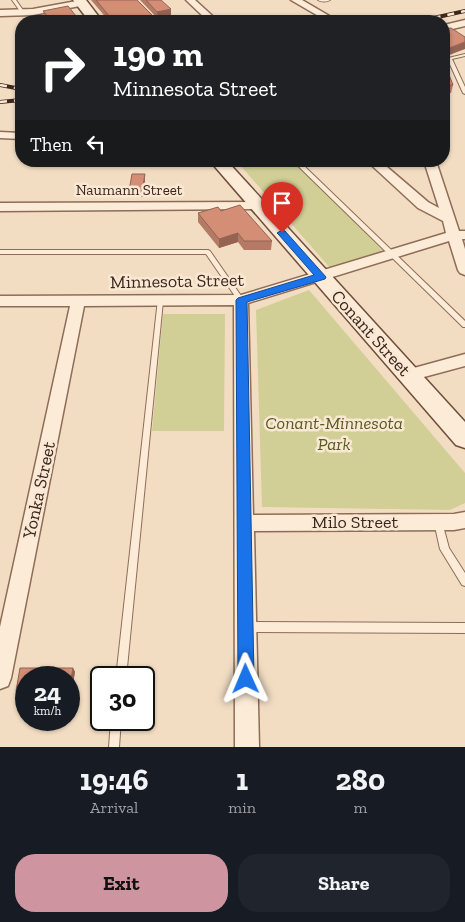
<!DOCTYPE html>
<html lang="en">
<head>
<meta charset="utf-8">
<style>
  body { margin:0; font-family:"Zilla Slab",serif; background:#20242c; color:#f1f3f6; height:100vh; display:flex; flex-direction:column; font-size:19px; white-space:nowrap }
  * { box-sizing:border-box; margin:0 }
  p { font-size:16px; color:#9ea1a6 }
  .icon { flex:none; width:28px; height:28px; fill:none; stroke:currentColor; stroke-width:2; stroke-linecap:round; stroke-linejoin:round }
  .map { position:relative; height:747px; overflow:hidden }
  .drawer { display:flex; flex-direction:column; background:#171b24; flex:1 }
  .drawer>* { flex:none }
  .banner { position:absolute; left:15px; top:15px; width:435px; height:152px; border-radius:20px; box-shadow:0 1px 4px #0004; background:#202124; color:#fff; overflow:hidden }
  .speed { position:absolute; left:15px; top:666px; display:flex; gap:10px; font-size:25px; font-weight:700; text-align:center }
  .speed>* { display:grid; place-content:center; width:65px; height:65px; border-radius:50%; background:#171b24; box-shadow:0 1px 4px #0004; line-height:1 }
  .speed small { font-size:12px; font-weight:400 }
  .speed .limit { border:2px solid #111; border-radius:8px; background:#fff; color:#111 }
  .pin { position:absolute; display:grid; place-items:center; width:42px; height:42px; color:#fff; margin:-51px -21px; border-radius:50% 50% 50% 0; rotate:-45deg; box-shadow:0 0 5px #0007 }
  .pin .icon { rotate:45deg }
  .me { position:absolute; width:55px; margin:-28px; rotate:359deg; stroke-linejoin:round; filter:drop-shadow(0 0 4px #0008) }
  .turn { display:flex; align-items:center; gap:18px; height:105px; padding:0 15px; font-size:22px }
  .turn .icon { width:65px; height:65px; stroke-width:2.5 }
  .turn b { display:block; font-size:35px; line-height:42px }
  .then { display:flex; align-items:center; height:48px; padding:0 15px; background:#0003; gap:10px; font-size:19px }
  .eta { display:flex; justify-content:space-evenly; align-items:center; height:85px; text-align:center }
  .eta b { font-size:30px; font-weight:700; line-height:35px }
  .primary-button { display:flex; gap:10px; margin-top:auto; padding:10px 15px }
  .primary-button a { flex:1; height:58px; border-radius:20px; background:#ce95a0; color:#111; font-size:20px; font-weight:700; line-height:58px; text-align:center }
  .primary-button a+a { background:#20242c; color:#f1f3f6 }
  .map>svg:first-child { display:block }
  .green { fill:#d1cf96 }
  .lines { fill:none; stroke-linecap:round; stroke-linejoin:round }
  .service-casing { stroke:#8e6c58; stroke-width:2 }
  .minor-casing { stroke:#8e6c58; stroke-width:3 }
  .secondary-casing { stroke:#704d3b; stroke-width:3 }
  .service { fill:#fcebd7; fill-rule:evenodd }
  .minor { fill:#fcebd7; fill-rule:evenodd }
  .secondary { fill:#fcebd7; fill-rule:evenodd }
  .rail-casing { stroke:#3d271d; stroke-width:4 }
  .rail { stroke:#f9e8d3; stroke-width:2.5; stroke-dasharray:7; stroke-linecap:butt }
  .wall { fill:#b57a65 }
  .shaded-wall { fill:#946352 }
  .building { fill:#d38e75; stroke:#946352 }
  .route { fill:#1a73e8; stroke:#114b97 }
  .labels { text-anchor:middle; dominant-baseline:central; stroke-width:5; stroke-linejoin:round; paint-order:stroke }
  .far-street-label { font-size:15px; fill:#3d271d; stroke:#f9e8d3 }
  .street-label { font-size:18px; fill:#3d271d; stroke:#f9e8d3 }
  .park-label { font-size:18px; font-style:italic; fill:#565b22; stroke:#f9e8d3 }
</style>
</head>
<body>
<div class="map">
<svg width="465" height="747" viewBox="0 0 465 747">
  <rect width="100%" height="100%" fill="#f2ddc3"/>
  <g class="green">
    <polygon points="250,161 296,161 384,252 331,269 239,164"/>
    <polygon points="309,290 465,473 465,503 450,510 262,507 256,310"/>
    <polygon points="163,314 225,314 224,431 152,431"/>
  </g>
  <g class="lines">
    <defs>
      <g id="service">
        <polygon points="12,0 16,0 25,13 24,14 22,14"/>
        <path d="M318 0H330C327 2 321 2 318 0Z"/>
        <polygon points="465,54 465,56 452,59 465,87 465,94 463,93 448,60 444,61 444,59"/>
        <polygon points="293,161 299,161 465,321 465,327 463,327"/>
        <polygon points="0,250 208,250 210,251 244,300 243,302 239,302 206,254 0,254"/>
        <polygon points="158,299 162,299 163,301 126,678 116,678"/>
        <polygon points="438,518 441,519 442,522 449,548 465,573 465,586 462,585 440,549 434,522 435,519"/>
        <polygon points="247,622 465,623 465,633 247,632 244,630 242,627 244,624"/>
        <polygon points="111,720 121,720 119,747 109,747"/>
      </g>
      <g id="minor">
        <polygon points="82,0 86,3 85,5 33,15 0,16 0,10 33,9"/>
        <polygon points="186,0 195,0 218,21 208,21"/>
        <polygon points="291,0 302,0 338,21 327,21"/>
        <polygon points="465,20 465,26 444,31 444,25"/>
        <polygon points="0,132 21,133 21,139 0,138"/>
        <polygon points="367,161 380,161 428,202 439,208 424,161 436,161 459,231 465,231 465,239 462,239 465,249 465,275 460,273 458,270 449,241 248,303 253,515 454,514 465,512 465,528 454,530 254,531 259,747 235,747 234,305 84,306 11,678 8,686 0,689 0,627 70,306 0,306 0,296 241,295 446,233 443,221 418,208"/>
        <polygon points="258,202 263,203 264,206 263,209 0,211 0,203"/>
        <polygon points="465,354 465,366 409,381 403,379 401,375 403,371"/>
      </g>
      <g id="secondary">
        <polygon points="73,0 86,0 102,21 89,21"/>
        <polygon points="210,161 227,161 465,422 465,448 456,445"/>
      </g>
    </defs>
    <use href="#service" class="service-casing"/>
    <use href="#minor" class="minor-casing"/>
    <use href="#secondary" class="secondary-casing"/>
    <use href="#service" class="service"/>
    <use href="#minor" class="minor"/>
    <use href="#secondary" class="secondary"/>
    <defs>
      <g id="rail">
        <polyline points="420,21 465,11"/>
        <polyline points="0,85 21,89"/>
        <polyline points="0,102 21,100"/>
      </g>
    </defs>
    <use href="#rail" class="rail-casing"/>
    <use href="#rail" class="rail"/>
  </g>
  <g class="wall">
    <polygon points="91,0 137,0 158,21 109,21"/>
    <polygon points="140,0 161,0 171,17 158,19"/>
    <polygon points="43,11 80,21 46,20 45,18"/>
    <polygon points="444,62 453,85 451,93 444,93"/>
    <polygon points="145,180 143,197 130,197 129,191"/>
    <polygon points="221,211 272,241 271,250 244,250 238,242 219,248 198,222 198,213"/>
    <polygon points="20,668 73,668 75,672 71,694 69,695 69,678 26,678 26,695 19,695 16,691"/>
  </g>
  <g class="shaded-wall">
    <polygon points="171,9 171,17 158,19 157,12"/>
    <polygon points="112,16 113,21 111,21 110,17"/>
    <polygon points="465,42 465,49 444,57 444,50"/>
    <polygon points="145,174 145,180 143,197 142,191"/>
    <polygon points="238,233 238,242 219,248 219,239"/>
    <polygon points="73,668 75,672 71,694 69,690"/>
  </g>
  <g class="building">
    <polygon points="96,0 137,0 158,21 116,21 112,16 110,17"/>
    <polygon points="146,0 161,0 171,9 157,12"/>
    <polygon points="68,6 80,21 40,21 50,19 43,11"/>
    <polygon points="451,28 465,37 465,42 444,50 444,29"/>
    <polygon points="444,62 453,85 444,85"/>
    <polygon points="132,174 145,174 142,191 129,191"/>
    <polygon points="240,205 272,241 244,241 238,233 219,239 198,213 218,207 221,211"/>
    <polygon points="20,668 73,668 69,690 69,678 26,678 26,691 16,691"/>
  </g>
  <polygon class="route" points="282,230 285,231 326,277 325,279 247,302 254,679 251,684 246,687 240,684 238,679 236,300 238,298 314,275 279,235 277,233"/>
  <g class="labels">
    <g class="far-street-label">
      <text x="129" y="190">Naumann Street</text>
    </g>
    <g class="street-label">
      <text transform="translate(177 281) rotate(-1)">Minnesota Street</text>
      <text transform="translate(371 333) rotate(48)">Conant Street</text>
      <text transform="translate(39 490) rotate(-78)">Yonka Street</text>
      <text x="355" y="522">Milo Street</text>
    </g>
    <g class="park-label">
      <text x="334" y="423">Conant-Minnesota<tspan x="334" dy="21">Park</tspan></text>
    </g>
  </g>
</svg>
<div class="speed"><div>24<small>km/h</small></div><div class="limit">30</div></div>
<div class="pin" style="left:282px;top:233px;background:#d93025"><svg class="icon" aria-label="arrive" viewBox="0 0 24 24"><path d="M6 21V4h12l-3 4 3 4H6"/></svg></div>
<svg class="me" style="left:246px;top:679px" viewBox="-20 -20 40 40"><path d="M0-17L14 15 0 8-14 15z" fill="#1a73e8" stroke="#fff" stroke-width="4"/></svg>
<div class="banner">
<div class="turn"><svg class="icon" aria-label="right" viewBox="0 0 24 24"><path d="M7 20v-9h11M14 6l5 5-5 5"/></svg><div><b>190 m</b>Minnesota Street</div></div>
<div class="then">Then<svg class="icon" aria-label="left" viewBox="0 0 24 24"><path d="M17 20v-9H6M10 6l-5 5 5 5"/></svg></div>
</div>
</div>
<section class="drawer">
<div class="eta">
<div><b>19:46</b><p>Arrival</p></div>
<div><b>1</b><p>min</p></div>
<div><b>280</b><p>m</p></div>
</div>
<div class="primary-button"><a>Exit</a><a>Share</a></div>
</section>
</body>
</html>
